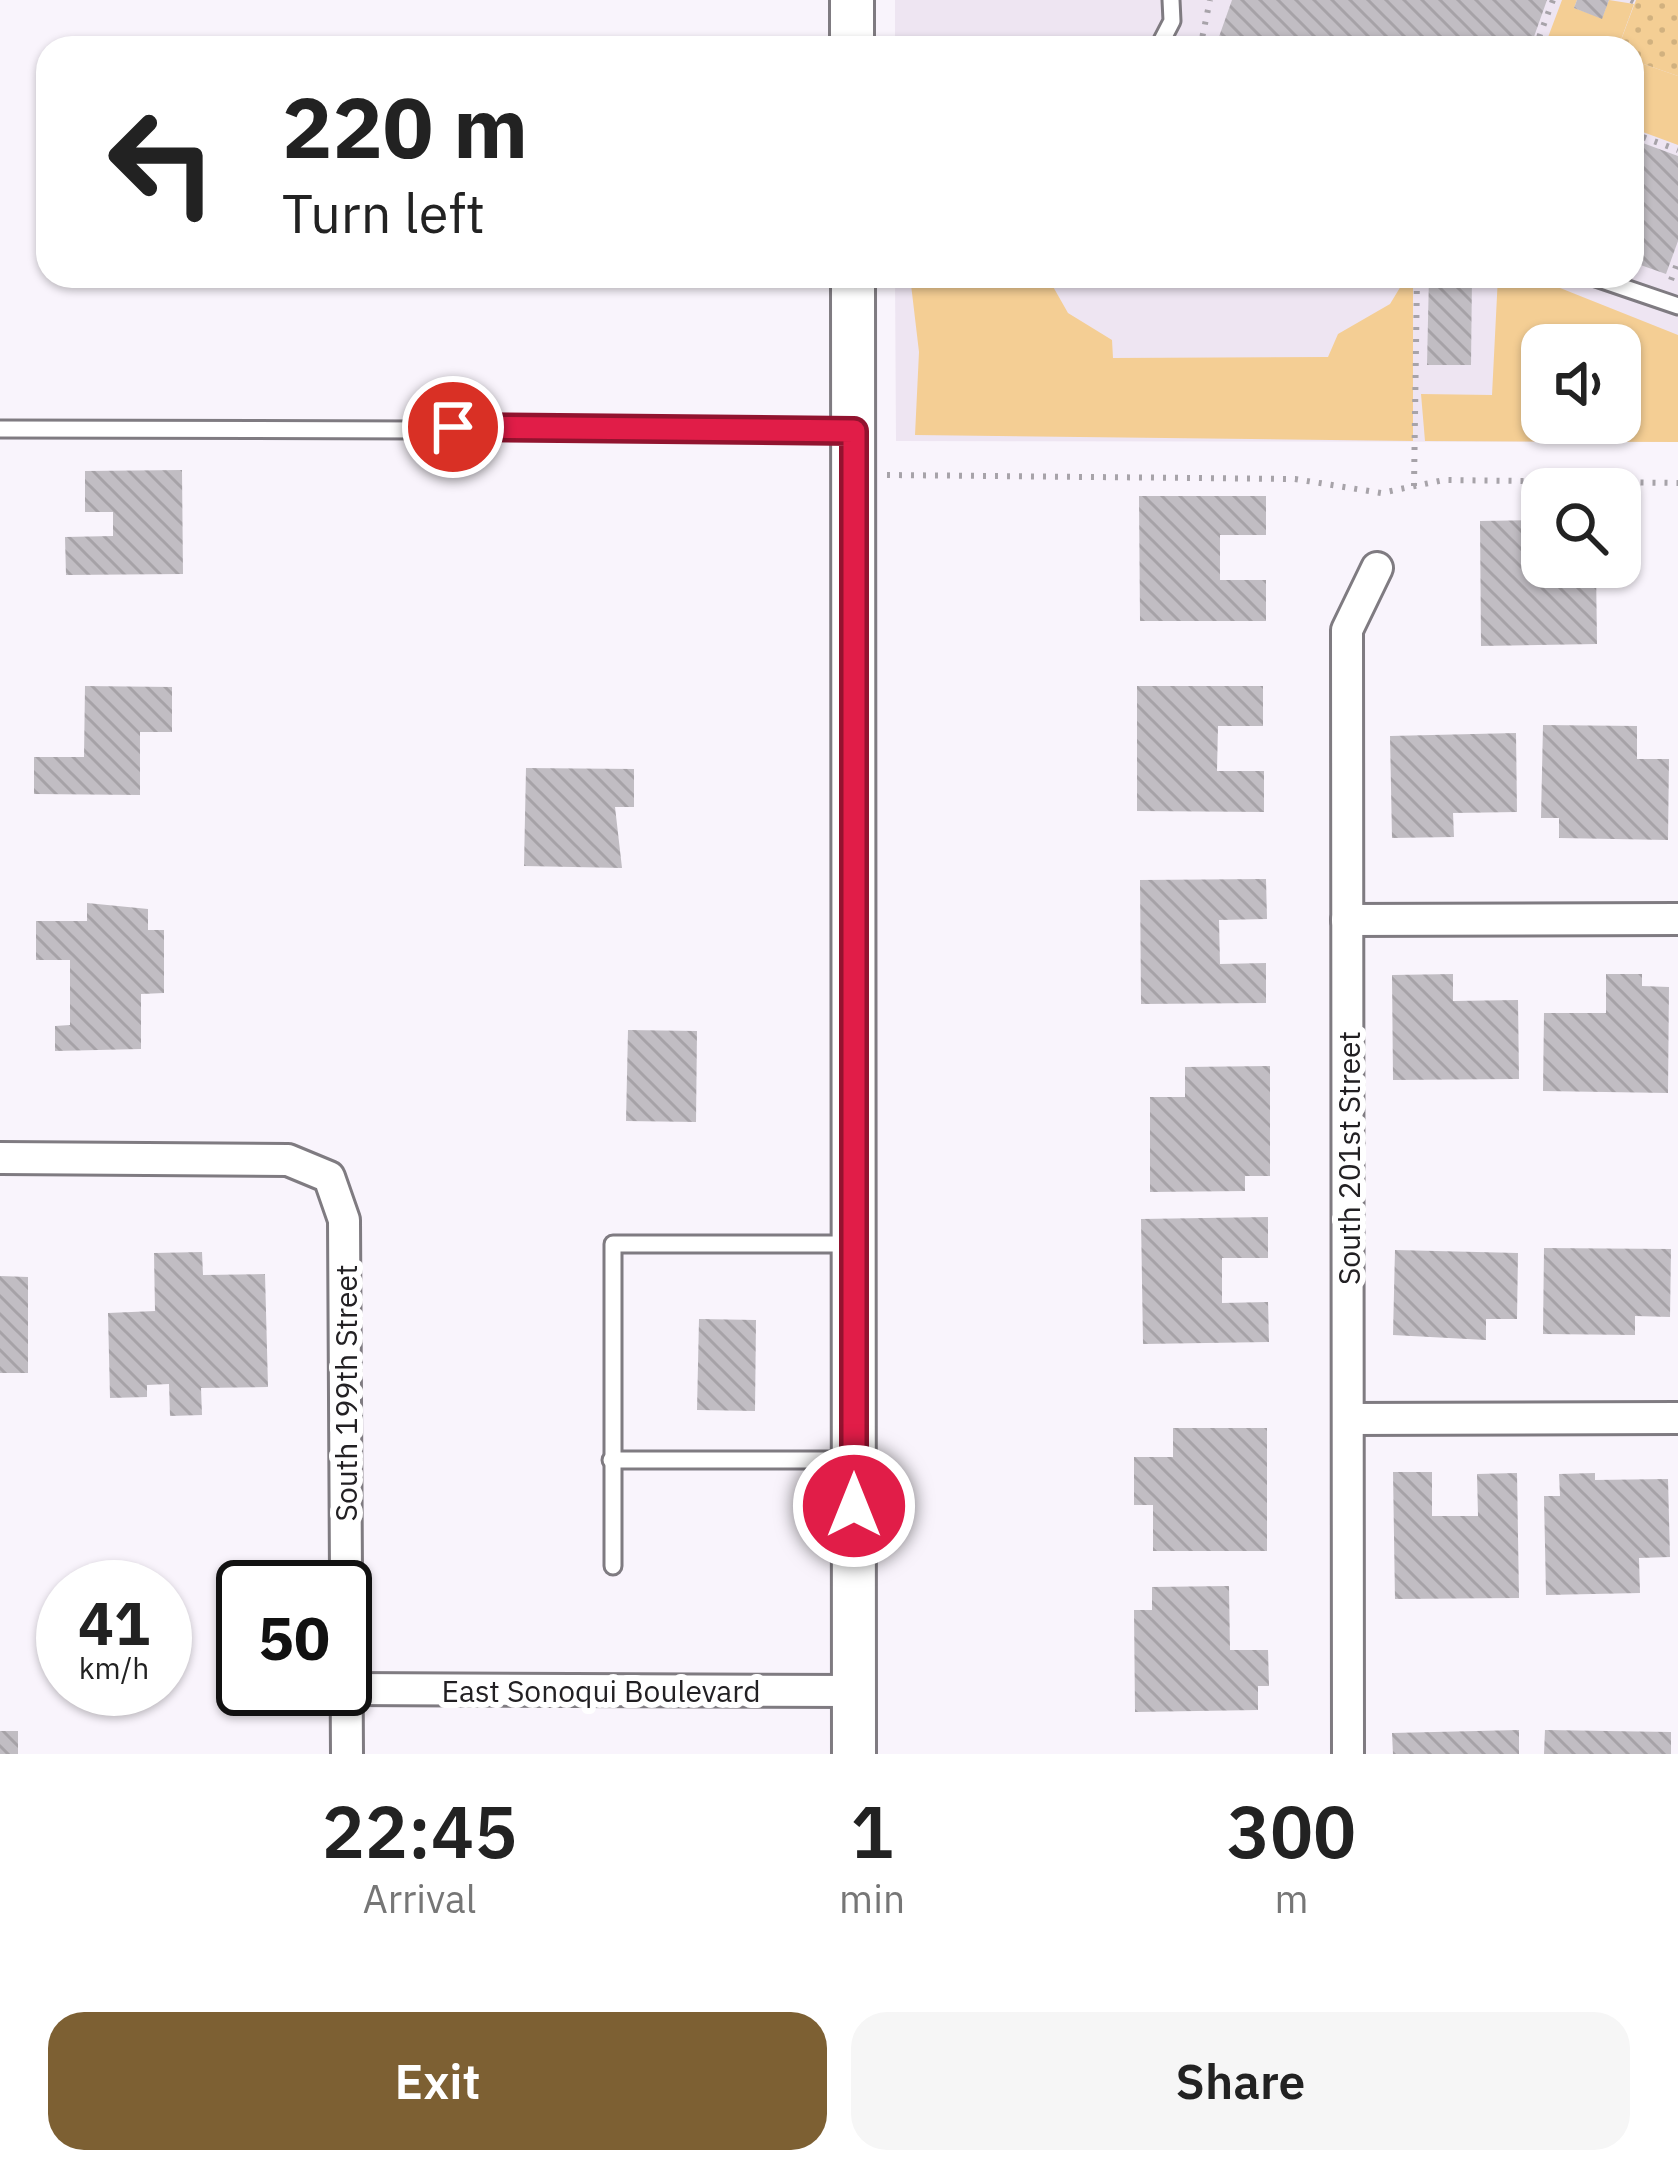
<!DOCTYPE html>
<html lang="en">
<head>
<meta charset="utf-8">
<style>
  body { margin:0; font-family:"IBM Plex Sans",sans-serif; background:#f6f6f6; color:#222; height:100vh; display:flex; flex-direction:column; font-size:45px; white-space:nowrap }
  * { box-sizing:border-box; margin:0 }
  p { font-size:39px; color:#767676 }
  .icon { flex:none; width:66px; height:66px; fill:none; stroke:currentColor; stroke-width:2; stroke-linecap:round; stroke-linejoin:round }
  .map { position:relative; height:1754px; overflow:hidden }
  .panel { display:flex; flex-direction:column; background:#fff; flex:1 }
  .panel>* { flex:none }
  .banner { position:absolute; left:36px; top:36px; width:1608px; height:252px; border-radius:36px; box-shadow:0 3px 9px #0004; background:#fff; color:#222; overflow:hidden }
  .fabs { position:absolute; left:1521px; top:324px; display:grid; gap:24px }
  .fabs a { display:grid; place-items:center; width:120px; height:120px; border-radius:24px; background:#fff; box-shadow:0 3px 9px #0004; font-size:60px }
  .speed { position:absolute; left:36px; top:1560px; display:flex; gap:24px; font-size:60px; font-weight:700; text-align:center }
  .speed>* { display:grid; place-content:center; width:156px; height:156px; border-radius:50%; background:#fff; box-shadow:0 3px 9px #0004; line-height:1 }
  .speed small { font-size:30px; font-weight:400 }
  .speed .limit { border:6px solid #111; border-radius:18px; background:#fff; color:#111 }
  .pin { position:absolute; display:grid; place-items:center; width:102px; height:102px; color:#fff; margin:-51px; border:6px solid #fff; border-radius:50%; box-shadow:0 3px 12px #0007 }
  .me { position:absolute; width:132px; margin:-66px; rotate:0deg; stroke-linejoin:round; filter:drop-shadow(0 0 9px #0008) }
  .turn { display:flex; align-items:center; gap:42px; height:252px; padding:0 48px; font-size:54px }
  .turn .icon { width:156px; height:156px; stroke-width:2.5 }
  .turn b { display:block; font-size:84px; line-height:102px }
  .eta { display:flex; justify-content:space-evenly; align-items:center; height:204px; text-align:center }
  .eta b { font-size:72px; font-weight:600; line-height:84px }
  .action { display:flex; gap:24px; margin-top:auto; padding:24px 48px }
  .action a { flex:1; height:138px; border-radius:36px; background:#7d6033; color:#fff; font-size:48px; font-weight:600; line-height:138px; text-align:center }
  .action a+a { background:#f6f6f6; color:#222 }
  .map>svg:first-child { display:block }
  .built { fill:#eee5f2; fill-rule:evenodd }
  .grass { fill:#f4ce94; fill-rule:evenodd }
  .park { fill:url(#park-dots) }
  .building { fill:url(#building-back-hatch) }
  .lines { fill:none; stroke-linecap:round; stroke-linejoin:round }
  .service-casing { stroke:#7f7b81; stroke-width:21 }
  .minor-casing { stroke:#7f7b81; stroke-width:36 }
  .secondary-casing { stroke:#7f7b81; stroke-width:48 }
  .path { stroke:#a7a3a9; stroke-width:6; stroke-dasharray:3 9; stroke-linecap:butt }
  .service { stroke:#fff; stroke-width:15 }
  .minor { stroke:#fff; stroke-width:30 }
  .secondary { stroke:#fff; stroke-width:42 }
  .route-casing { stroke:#92132f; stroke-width:30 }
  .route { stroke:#e11d48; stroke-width:21 }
  .labels { text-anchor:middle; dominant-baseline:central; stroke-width:12; stroke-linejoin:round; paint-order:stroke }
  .street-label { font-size:30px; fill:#222023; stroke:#fff }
</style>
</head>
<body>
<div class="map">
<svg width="1678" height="1754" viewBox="0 0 1678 1754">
  <defs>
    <pattern id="park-dots" width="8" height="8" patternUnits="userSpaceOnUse" patternTransform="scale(3)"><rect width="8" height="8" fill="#f4ce94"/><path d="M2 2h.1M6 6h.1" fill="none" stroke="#d1b17f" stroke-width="1.8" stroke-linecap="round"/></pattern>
    <pattern id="building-back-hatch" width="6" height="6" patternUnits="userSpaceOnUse" patternTransform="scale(3)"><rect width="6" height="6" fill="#c1bdc3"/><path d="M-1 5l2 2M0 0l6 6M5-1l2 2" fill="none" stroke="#a6a2a7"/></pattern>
  </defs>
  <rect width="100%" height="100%" fill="#f9f4fc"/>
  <path class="built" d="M895 0H1678V442L896 441 895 276H1632V48H895ZM1542 345H1620V423H1542Z"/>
  <g class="grass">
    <polygon points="1562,0 1577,0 1574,8 1602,18 1609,0 1634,4 1618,48 1544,48"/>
    <polygon points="1632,60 1678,76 1678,145 1632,128"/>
    <polygon points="910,276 1047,276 1068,313 1112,340 1113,358 1328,357 1338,334 1390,304 1407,276 1413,276 1413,441 915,435 919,352"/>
    <path d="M1498 276H1530L1678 335V442L1425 441 1421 394 1492 395ZM1542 345H1620V423H1542Z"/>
  </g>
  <polygon class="park" points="1636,0 1678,0 1678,76 1632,60 1632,48 1618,48"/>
  <g class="building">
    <polygon points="1232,0 1547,0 1530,48 1215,48"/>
    <polygon points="1577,0 1609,0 1602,19 1574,8"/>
    <polygon points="1632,139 1678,156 1678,241 1666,274 1632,262"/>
    <polygon points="1429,276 1472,276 1471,365 1427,365"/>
    <polygon points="182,470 183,574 66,575 65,537 113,536 113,512 85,512 85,471"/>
    <polygon points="1139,496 1266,496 1266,535 1220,535 1220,580 1266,580 1266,621 1140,621"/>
    <polygon points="1542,520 1542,567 1596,567 1597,644 1481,646 1480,521"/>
    <polygon points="85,686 172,687 172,732 140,732 140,795 34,794 34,757 84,757"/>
    <polygon points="1137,686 1263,686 1263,726 1218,726 1217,771 1264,771 1264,812 1137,811"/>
    <polygon points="1543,725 1637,726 1637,759 1669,759 1668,840 1559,838 1559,818 1541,818"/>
    <polygon points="1516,733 1517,812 1453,813 1454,837 1392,838 1390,736"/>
    <polygon points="526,768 634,769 634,807 615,807 622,868 524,866"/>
    <polygon points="1266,879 1267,919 1219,920 1220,964 1266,963 1266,1003 1141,1004 1140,880"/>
    <polygon points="87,903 148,909 148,930 164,930 164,993 141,994 141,1049 55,1051 55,1026 70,1025 70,960 36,960 36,921 87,921"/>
    <polygon points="1453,974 1453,1001 1518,1000 1519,1079 1393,1080 1392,975"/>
    <polygon points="1606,974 1642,974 1642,986 1669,987 1668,1093 1543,1091 1544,1013 1606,1013"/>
    <polygon points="628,1030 697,1031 696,1122 626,1121"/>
    <polygon points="1270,1066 1270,1176 1245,1176 1245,1191 1150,1192 1150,1097 1185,1097 1185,1067"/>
    <polygon points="1268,1217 1268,1258 1222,1258 1222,1303 1268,1302 1269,1342 1143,1344 1141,1219"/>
    <polygon points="1544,1248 1671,1249 1670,1317 1635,1316 1635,1335 1543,1334"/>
    <polygon points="1395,1250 1518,1253 1517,1319 1486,1319 1486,1340 1393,1335"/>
    <polygon points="202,1252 203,1275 265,1274 268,1387 201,1388 202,1415 170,1416 169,1384 147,1385 147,1397 110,1398 108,1313 155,1311 154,1253"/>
    <polygon points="0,1276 28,1277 28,1373 0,1373"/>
    <polygon points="699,1319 756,1320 755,1411 697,1410"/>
    <polygon points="1173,1428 1267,1428 1267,1551 1153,1551 1153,1505 1134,1505 1134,1457 1173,1457"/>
    <polygon points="1393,1472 1432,1472 1432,1516 1478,1516 1477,1474 1517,1473 1519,1598 1395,1599"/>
    <polygon points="1595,1473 1595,1480 1668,1479 1670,1557 1639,1558 1640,1593 1546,1595 1544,1496 1560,1496 1559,1474"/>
    <polygon points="1229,1586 1230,1650 1268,1650 1269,1686 1258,1686 1258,1710 1135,1712 1134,1610 1152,1610 1152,1587"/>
    <polygon points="1519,1730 1519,1754 1393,1754 1392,1733"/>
    <polygon points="1545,1730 1671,1732 1671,1754 1544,1754"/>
    <rect x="0" y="1731" width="18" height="23"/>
  </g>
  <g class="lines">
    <defs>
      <g id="service">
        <polyline points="1158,48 1172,21 1171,0"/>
        <polyline points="1590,276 1678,306"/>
        <polyline points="0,429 850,431"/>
        <polyline points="611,1460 848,1460"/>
        <polyline points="613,1566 613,1244 851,1244"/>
      </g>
      <g id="minor">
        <polyline points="1347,920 1678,919"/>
        <polyline points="0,1158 288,1160 329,1177 344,1220 347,1754"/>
        <polyline points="1348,1419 1678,1418"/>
        <polyline points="348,1689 854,1691"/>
        <polyline points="1348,1754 1347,630 1377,568"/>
      </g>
      <g id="secondary">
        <polyline points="852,0 852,48"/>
        <polyline points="853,276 854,1754"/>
      </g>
    </defs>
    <use href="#service" class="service-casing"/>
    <use href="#minor" class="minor-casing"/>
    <use href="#secondary" class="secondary-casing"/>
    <g class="path">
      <polyline points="1631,0 1635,2"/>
      <polyline points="1200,48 1210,0"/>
      <polyline points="1535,48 1553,0"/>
      <polyline points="1632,133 1678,150"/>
      <polyline points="1671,280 1678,261"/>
      <polyline points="887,475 1295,479 1381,493 1444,480 1678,483"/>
      <polyline points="1414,486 1417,276"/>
    </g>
    <use href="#service" class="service"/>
    <use href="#minor" class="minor"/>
    <use href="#secondary" class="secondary"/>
  </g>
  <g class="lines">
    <defs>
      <polyline id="route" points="453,427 854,431 854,1506"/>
    </defs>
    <use href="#route" class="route-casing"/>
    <use href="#route" class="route"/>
  </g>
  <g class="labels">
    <g class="street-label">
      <text transform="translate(1348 1158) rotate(-90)">South 201st Street</text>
      <text transform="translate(345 1393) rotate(-90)">South 199th Street</text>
      <text x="601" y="1690">East Sonoqui Boulevard</text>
    </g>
  </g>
</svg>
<div class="fabs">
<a><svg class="icon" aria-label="sound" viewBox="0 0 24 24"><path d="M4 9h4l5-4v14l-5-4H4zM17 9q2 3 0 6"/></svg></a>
<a><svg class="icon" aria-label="search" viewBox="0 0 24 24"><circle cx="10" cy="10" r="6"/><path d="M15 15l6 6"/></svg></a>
</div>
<div class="speed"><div>41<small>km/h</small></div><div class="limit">50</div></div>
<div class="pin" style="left:453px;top:427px;background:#d93025"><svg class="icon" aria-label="arrive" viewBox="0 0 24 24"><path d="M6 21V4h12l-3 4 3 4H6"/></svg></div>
<svg class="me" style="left:854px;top:1506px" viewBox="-20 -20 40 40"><circle r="17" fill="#e11d48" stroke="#fff" stroke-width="3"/><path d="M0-11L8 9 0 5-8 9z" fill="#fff"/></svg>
<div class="banner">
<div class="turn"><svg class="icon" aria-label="left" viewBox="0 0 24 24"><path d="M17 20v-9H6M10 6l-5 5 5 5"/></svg><div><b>220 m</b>Turn left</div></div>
</div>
</div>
<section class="panel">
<div class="eta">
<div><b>22:45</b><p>Arrival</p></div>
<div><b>1</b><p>min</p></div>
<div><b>300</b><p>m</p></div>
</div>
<div class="action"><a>Exit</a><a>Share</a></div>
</section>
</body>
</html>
